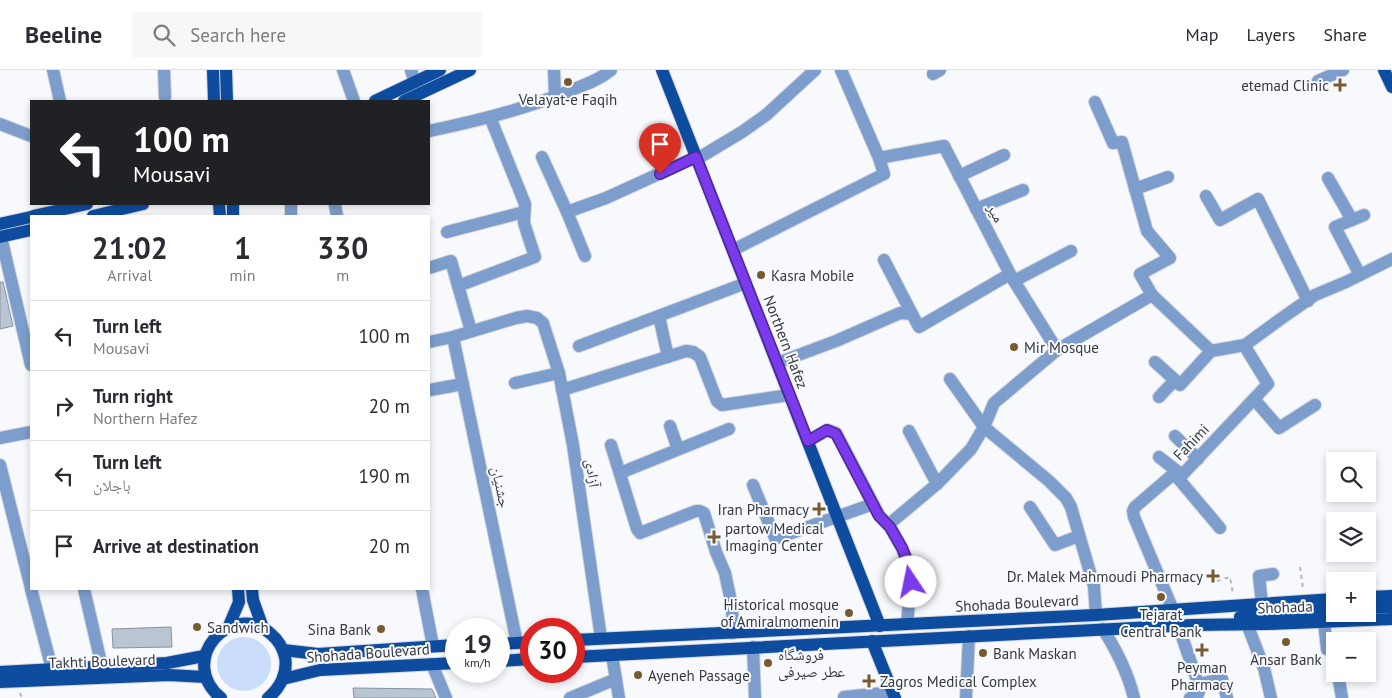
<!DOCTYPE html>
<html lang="en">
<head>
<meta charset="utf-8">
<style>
  body { margin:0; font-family:"PT Sans","Noto Naskh Arabic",sans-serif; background:#f7f7f7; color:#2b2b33; height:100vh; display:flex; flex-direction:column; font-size:19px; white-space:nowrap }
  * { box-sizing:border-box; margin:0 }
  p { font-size:16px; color:#7c7c81 }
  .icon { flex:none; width:28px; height:28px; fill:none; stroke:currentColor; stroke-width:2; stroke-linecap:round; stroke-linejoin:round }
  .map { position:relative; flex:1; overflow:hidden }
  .panel { position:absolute; left:30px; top:145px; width:400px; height:375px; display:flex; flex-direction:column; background:#fff; border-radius:0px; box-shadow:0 2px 8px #0003 }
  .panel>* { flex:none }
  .guide { position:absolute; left:30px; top:30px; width:400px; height:105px; border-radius:0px; box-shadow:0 2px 8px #0003; background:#202124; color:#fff; overflow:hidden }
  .tools { position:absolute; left:1326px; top:382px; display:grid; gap:10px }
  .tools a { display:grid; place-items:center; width:50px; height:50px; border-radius:0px; background:#fff; box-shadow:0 2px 8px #0003; font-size:25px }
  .speed { position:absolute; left:445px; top:548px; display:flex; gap:10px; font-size:25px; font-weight:700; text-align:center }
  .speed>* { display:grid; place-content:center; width:65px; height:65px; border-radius:50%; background:#fff; box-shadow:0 2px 8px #0003; line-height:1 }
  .speed small { font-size:12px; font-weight:400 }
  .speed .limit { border:8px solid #d22; background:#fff; color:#111 }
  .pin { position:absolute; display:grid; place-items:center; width:42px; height:42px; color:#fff; margin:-51px -21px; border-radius:50% 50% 50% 0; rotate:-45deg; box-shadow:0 0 5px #0007 }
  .pin .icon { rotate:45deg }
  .me { position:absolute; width:55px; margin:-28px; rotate:349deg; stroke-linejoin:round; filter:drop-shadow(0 0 4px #0008) }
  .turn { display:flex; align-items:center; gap:18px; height:105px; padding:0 20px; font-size:22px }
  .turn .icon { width:65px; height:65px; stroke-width:2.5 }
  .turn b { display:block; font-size:35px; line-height:42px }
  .eta { display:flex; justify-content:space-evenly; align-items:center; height:85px; text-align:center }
  .eta b { font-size:30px; font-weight:700; line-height:35px }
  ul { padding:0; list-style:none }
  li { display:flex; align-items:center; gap:15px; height:70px; padding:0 20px; border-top:1px solid #e1e1e2 }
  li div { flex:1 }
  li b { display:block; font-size:19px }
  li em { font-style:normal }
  header { display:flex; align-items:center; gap:30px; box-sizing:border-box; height:70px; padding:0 25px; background:#fff; border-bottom:1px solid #e1e1e2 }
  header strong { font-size:24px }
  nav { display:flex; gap:28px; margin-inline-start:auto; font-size:18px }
  .search { width:350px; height:45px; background:#f7f7f7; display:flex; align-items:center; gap:12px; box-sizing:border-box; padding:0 18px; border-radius:0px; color:#7c7c81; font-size:19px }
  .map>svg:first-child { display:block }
  .green { fill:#caddfa }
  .building { fill:#bac5d4; stroke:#8892a0 }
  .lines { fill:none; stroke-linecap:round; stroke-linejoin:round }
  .minor-casing { stroke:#d4d6db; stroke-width:14 }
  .major-casing { stroke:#d4d6db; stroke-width:14 }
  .path { stroke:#b3b6ba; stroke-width:2; stroke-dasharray:4 4; stroke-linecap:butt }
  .minor { stroke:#7d9dcc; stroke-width:12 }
  .major { stroke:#0d4c9e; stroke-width:12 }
  .route-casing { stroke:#51269a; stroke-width:12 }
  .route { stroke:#7c3aed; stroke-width:9 }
  .poi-dot { fill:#775b2e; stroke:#f7f9fd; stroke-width:2 }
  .labels { text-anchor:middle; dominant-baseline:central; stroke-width:4; stroke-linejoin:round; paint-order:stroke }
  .poi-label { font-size:15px; fill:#35393f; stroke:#f7f9fd; text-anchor:start }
  .street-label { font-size:15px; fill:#35393f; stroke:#f7f9fd }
</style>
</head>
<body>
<header>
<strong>Beeline</strong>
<div class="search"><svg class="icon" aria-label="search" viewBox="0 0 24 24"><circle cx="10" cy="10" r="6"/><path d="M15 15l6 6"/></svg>Search here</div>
<nav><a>Map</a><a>Layers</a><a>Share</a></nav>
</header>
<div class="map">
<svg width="1392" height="628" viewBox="0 0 1392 628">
  <rect width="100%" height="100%" fill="#f7f9fd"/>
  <circle class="green" cx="244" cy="594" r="27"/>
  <g class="building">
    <polygon points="0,212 3,212 13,256 0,259"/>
    <polygon points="171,557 172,577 113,578 112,559"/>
    <polygon points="353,618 432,619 436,628 354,628"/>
  </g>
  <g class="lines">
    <defs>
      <g id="minor">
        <polyline points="53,0 60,31"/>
        <polyline points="164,0 165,27"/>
        <polyline points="343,0 354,31"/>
        <polyline points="411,0 415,12"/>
        <polyline points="554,0 555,27"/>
        <polyline points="933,4 940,0"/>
        <polyline points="1318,11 1343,0"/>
        <polyline points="1095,32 1113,73 1122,72 1147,161 1170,188 1140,204 1152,225"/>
        <polyline points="0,54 31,66"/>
        <path d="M429 61C478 51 527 39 574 19 587 14 600 9 611 0"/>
        <polyline points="542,87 567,142 585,186"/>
        <polyline points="879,88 944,76 1011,206 1057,280"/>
        <polyline points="697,89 742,62 766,45 815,0"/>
        <polyline points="959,106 1004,85"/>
        <polyline points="1328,108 1352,150"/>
        <polyline points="1135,119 1168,107"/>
        <polyline points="1206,126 1220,150 1258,129 1308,231"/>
        <polyline points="335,135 337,146"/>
        <polyline points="976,139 1023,120"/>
        <polyline points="567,142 606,128 696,87"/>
        <polyline points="291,146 291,134"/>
        <polyline points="447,162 524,142"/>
        <polyline points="1,167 31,295"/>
        <polyline points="733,180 884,104 879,88 841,0"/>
        <polyline points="884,190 912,244"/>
        <polyline points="429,198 451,191 471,261"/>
        <polyline points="1360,205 1335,157 1364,145"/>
        <polyline points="1014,211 1071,181"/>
        <polyline points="458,216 535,187 524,153 525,134 490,47"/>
        <polyline points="659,246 668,287"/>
        <polyline points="453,267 517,573"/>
        <polyline points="429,272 453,267 516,248 527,246 537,248 543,253 559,303 573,375 601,568"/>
        <polyline points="579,276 746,213"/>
        <polyline points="1155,292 1175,310"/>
        <polyline points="777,293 836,271 900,243 912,244 919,257 1010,204"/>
        <polyline points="950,309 984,357 1049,411 1066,428 1071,437 1094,516 1096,545"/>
        <polyline points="515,313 559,303"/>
        <polyline points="430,320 463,314"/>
        <polyline points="562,320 686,281 693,282 700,287 717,331 722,335 789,325"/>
        <polyline points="1159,327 1175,310 1180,315 1211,281"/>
        <polyline points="1254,329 1279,358 1315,335"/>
        <polyline points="670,356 678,379"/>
        <polyline points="909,361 937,414"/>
        <polyline points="1175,366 1198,389"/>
        <polyline points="0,368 31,362"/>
        <polyline points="808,371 827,360 836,363 879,445 890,457 902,478 908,493 911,512 907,554"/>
        <polyline points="611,375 637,459 640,463 696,441 700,441 704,443 716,482 725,503 732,536 733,563"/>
        <polyline points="1159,387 1182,405"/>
        <polyline points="0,395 31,518"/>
        <polyline points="620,403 729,359"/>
        <polyline points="1177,407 1220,458"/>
        <polyline points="753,415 775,468 780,467 873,434"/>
        <polyline points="1030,437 1055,475 1079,466"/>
        <polyline points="888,455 937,414 971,379 984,357 994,333 1057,280 1152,225 1211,281 1245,275 1282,248 1315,225 1346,212 1392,189"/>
        <polyline points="31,519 52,599"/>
        <polyline points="84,519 102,597"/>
        <polyline points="422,519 433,576"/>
        <polyline points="1262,534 1259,506 1273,504"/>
        <polyline points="1173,540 1134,447 1133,441 1135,437 1171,406 1177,407 1183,404 1268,314 1244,275"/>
        <polyline points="1324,552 1327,579 1334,580 1335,585"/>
        <polyline points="1247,554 1264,598 1271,628"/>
        <polyline points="1178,555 1200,619 1198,624 1190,628"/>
        <path d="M1103 559C1117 581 1128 603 1134 628"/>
        <polyline points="753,577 755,628"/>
        <polyline points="612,585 619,628"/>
        <polyline points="432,594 446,628"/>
        <polyline points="1338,604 1342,628"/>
        <polyline points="1198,614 1222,609 1227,628"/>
        <polyline points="844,627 893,622"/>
        <polyline points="570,628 616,609"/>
        <polyline points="966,628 969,566"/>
      </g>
      <g id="major">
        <polyline points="213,0 214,31"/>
        <polyline points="226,0 227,31"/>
        <polyline points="662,0 880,556"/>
        <polyline points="1384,0 1392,17"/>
        <polyline points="375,31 440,0"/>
        <polyline points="404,31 470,0"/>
        <polyline points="219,134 220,146"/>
        <polyline points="233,134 233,146"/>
        <polyline points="33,146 87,134"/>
        <polyline points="93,146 143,134"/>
        <polyline points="0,154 31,147"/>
        <polyline points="0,167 31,160"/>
        <polyline points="252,519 253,530 263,558"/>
        <polyline points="1368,527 1392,526"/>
        <polyline points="1368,538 1392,537"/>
        <polyline points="1240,547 1255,545 1335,540"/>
        <polyline points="228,558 239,532 238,519"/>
        <polyline points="574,570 1096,545 1335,529"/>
        <polyline points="872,571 895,628"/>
        <polyline points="499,574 531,572"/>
        <polyline points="283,580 318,584 456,575"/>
        <polyline points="574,587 1192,555 1267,554 1392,549"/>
        <polyline points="499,591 531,589"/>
        <polyline points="0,602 167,593 204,586"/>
        <polyline points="283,609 320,600 456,593"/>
        <polyline points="0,612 169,605 205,607"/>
        <path d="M221 628C176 591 231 529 271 564 278 570 283 578 285 587 288 603 280 618 268 628"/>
      </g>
    </defs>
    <use href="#minor" class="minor-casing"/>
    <use href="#major" class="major-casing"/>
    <g class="path">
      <polyline points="1300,497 1303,519"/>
      <polyline points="1217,511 1230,507 1233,524"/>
      <polyline points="20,623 22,628"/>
    </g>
    <use href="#minor" class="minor"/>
    <use href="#major" class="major"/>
  </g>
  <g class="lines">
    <defs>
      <polyline id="route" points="660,104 696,87 808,371 827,360 836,364 879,446 890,457 902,478 908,493 911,512"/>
    </defs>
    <use href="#route" class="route-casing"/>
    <use href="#route" class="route"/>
  </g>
  <g class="poi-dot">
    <circle cx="568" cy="12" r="5"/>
    <path d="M1337.5 7.5h5v5h5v5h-5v5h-5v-5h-5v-5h5z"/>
    <circle cx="761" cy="205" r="5"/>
    <circle cx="1014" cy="277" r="5"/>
    <path d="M816.5 431.5h5v5h5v5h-5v5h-5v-5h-5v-5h5z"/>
    <path d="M711.5 459.5h5v5h5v5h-5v5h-5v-5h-5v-5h5z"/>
    <path d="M1210.5 498.5h5v5h5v5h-5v5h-5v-5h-5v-5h5z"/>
    <circle cx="1161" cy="527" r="5"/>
    <circle cx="849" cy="543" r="5"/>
    <circle cx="197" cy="557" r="5"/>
    <circle cx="381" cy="559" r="5"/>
    <circle cx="1286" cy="572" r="5"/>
    <path d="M1199.5 572.5h5v5h5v5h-5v5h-5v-5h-5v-5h5z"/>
    <circle cx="983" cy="583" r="5"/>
    <circle cx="768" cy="593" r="5"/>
    <circle cx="638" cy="605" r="5"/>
    <path d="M866.5 603.5h5v5h5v5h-5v5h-5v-5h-5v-5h5z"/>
  </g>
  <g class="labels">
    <g class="poi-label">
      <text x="1329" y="15" text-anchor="end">etemad Clinic</text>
      <text x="568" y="29" text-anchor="middle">Velayat-e Faqih</text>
      <text x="771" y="205">Kasra Mobile</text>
      <text x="1024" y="277">Mir Mosque</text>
      <text x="809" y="439" text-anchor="end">Iran Pharmacy</text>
      <text x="725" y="458">partow Medical<tspan x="725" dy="17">Imaging Center</tspan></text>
      <text x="1203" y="506" text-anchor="end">Dr. Malek Mahmoudi Pharmacy</text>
      <text x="839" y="534" text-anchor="end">Historical mosque<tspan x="839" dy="17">of Amiralmomenin</tspan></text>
      <text x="1161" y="544" text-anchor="middle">Tejarat<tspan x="1161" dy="17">Central Bank</tspan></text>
      <text x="207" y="557">Sandwich</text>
      <text x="371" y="559" text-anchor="end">Sina Bank</text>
      <text x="993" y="583">Bank Maskan</text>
      <text x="778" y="584">فروشگاه<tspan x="778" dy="17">عطر صیرفی</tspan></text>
      <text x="1286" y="589" text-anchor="middle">Ansar Bank</text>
      <text x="1202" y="597" text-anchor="middle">Peyman<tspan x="1202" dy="17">Pharmacy</tspan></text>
      <text x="648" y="605">Ayeneh Passage</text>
      <text x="880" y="611">Zagros Medical Complex</text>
    </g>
    <g class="street-label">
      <text transform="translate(996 143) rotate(63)">میر</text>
      <text transform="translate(786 272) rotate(69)">Northern Hafez</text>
      <text transform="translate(1191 372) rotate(-46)">Fahimi</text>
      <text transform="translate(593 403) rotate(82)">آزادی</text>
      <text transform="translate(501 417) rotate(78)">جشنیان</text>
      <text transform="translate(1017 533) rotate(-3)">Shohada Boulevard</text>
      <text transform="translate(1285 537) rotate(-2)">Shohada</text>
      <text transform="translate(368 583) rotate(-4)">Shohada Boulevard</text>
      <text transform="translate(102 591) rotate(-2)">Takhti Boulevard</text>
    </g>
  </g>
</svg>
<div class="tools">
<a><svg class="icon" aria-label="search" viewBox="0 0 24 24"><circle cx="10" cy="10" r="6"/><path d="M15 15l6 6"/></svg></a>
<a><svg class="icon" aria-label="layers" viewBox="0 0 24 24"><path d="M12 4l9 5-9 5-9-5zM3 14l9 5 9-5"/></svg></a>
<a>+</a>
<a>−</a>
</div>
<div class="speed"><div>19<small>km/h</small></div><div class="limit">30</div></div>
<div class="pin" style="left:660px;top:104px;background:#d93025"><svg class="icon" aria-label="arrive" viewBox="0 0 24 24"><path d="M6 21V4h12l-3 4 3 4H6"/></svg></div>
<svg class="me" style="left:911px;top:512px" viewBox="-20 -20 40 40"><circle r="19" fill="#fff"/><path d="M0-13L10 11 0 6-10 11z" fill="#7c3aed"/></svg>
<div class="guide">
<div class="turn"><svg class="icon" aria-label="left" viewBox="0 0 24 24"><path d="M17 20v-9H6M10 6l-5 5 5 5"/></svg><div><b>100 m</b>Mousavi</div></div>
</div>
<section class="panel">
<div class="eta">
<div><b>21:02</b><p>Arrival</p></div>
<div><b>1</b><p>min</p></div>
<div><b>330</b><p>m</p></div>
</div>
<ul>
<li><svg class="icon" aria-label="left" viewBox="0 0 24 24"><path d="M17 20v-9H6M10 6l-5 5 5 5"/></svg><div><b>Turn left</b><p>Mousavi</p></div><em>100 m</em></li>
<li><svg class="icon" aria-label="right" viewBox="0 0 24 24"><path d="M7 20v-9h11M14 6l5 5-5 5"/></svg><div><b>Turn right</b><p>Northern Hafez</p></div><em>20 m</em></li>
<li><svg class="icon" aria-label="left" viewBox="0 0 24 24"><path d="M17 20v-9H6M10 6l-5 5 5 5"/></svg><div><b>Turn left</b><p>باجلان</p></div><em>190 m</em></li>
<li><svg class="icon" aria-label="arrive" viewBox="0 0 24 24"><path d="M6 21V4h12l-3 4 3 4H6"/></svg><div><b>Arrive at destination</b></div><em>20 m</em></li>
</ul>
</section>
</div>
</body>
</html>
